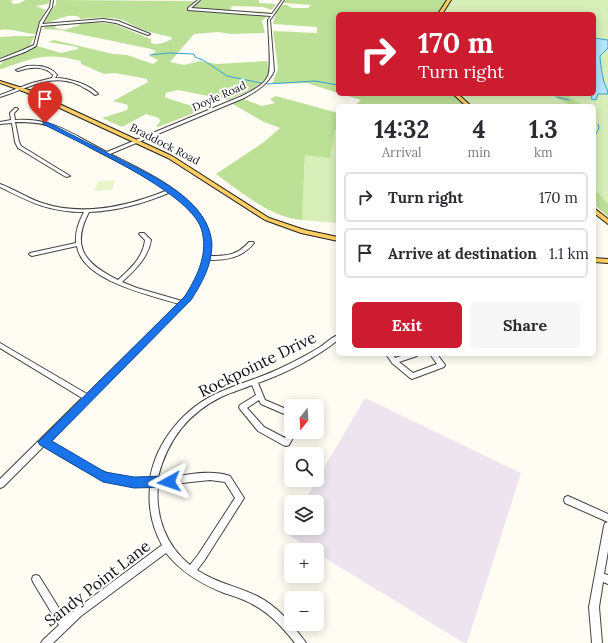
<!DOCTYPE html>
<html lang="en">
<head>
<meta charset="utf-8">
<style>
  body { margin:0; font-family:Lora,serif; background:#f7f7f7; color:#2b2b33; height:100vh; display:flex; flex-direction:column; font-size:15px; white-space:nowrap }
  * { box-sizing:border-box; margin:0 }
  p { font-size:13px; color:#7c7c81 }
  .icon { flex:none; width:22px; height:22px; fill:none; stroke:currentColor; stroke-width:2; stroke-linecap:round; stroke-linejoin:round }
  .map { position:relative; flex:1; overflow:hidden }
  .side { position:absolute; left:336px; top:104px; width:260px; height:252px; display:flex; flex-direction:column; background:#fff; border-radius:6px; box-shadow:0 2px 10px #0003 }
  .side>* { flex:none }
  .top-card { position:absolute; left:336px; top:12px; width:260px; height:84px; border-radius:6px; box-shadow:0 2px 10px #0003; background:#cd1b30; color:#fff; overflow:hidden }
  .needle { width:26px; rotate:198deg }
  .controls { position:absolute; left:284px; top:399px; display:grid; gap:8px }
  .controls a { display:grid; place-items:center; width:40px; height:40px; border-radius:6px; background:#fff; box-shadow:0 2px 10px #0003; font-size:20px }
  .pin { position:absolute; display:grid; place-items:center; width:34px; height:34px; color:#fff; margin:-41px -17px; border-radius:50% 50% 50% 0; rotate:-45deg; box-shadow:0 0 4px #0007 }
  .pin .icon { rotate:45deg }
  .me { position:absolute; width:44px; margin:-22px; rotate:265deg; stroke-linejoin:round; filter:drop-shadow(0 0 3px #0008) }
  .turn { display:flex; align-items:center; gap:14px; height:84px; padding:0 16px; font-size:18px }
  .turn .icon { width:52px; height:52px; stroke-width:2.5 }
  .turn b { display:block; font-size:28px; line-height:34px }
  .eta { display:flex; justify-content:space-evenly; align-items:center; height:68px; text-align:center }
  .eta b { font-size:24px; font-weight:700; line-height:28px }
  .action { display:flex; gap:8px; margin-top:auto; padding:8px 16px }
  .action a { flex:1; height:46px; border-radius:6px; background:#cd1b30; color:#fff; font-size:16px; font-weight:700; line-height:46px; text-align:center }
  .action a+a { background:#f7f7f7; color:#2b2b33 }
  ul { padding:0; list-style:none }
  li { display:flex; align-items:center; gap:12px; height:50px; margin:0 8px 6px; padding:0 8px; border:2px solid #e1e1e2; border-radius:6px }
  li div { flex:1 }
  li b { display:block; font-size:15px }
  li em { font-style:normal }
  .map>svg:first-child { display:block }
  .industrial { fill:#ede4ef }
  .green { fill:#d8eeb9 }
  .forest { fill:#bde097 }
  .pitch { fill:#e9f4cb }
  .water { fill:#b3e5fb; stroke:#34a2d8 }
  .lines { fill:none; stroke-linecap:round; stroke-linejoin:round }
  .stream { stroke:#34a2d8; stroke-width:1 }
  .minor-casing { stroke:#434343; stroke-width:2 }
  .major-casing { stroke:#212121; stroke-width:2 }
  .minor { fill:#fff; fill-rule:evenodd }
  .major { fill:#ffce63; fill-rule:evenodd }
  .route { fill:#1a73e8; stroke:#114b97 }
  .labels { text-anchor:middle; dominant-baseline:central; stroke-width:4; stroke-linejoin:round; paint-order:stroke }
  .far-street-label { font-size:11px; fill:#101010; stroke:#fff }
  .near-street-label { font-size:16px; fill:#101010; stroke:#fff }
</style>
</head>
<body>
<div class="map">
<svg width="608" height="643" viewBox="0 0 608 643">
  <rect width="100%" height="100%" fill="#fffcf3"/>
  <polygon class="industrial" points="365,398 521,473 467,643 464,643 317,553 317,550 313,550 285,533 291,524 291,528 317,528 317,502 304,502"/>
  <g class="green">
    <polygon points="450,0 608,0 608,217 594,205 594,106 472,106 458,94 594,94 594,14 443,14"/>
    <polygon points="335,129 338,129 338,223 302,220 305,155"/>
  </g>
  <g class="forest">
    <path d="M0 0H14L11 1 13 4 20 3 25 0H50L48 4 36 6 46 10 39 22 37 34C24 34 13 28 0 30Z"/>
    <path d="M56 0 195 1 187 8 189 10 267 16 262 21 265 33 231 34 218 32 194 34 170 62 184 65 200 61 217 64 267 61 269 69 267 77 253 89 228 100 178 90 166 93 165 97C176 102 190 104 202 110L158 127 156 126 160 122 159 118 146 114 122 127 102 118 127 110 128 105 113 101 148 82 147 79 115 73 104 74 81 64V61C45 52 35 57 2 69H0V65L4 60 37 46 61 53 78 49V47L48 42 54 40 113 54 127 55 153 64 158 60 150 56 156 51 151 49 59 30 44 29 45 26H56L55 28 64 30 80 25 77 23 90 22 114 24 151 39V43C159 46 165 42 172 39L171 37C155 34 141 30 127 22 115 16 93 18 80 19L79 17C65 12 56 23 42 23L56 4Z"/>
    <polygon points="201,0 259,0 259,3 276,4 272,10 263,7 232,6 230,9 233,11 269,12 268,14 191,8"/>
    <polygon points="286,0 447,0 439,14 338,14 338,93 307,83 272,84 278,69 273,31 317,33 317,27 273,24 276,12 282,5 287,5 292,8 308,8 311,5 283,3"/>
    <polygon points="16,36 35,36 29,47 0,58 0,37"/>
    <polygon points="342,94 452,94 465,106 354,106 361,100"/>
    <polygon points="550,94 569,94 569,97 585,106 571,106"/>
    <path d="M276 96 338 113V129H335L330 158 305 155 302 220C270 217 241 192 216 174L264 142 280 128 264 122 231 103 243 99 262 106 275 103 270 99Z"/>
    <polygon points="594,188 608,204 608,216 594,204"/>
  </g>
  <polygon class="pitch" points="115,180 112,190 94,191 98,181"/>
  <path class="water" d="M594 38 608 40V48L600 56C600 61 602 75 604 82 605 86 608 89 608 94H598L596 100 591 99 592 97 589 94H594Z"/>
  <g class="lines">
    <g class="stream">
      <polyline points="150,55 169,53 194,54 195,57 203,60 227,76 261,83"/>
      <polyline points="267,84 315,81 338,85"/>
      <polyline points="557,97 569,100"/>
      <polyline points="596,134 599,128 598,124"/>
    </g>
    <defs>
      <g id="minor">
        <polygon points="51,0 53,0 52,7 42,24 103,19 118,21 150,34 148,35 116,23 103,21 41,26 36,46 25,52 0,61 0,59 23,50 34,45 40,22 50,7"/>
        <path d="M198 0H200L191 8 272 14 282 0H284L270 20 274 71C268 84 257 91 244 98L110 154C141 169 195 194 208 229 211 238 211 247 210 256 227 256 238 255 249 242H253L254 243C242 258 227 260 209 260 204 277 196 291 185 304L49 441C72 455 95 472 122 477 132 479 141 479 150 479 156 441 185 407 220 392 231 387 243 383 254 379 265 375 275 371 285 366 297 360 309 354 320 347 326 343 332 337 338 335V340C314 359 286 373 258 383L265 400 291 411V417L261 404 259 400 247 408 264 427 285 438 289 430 291 429V432H296L289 445 286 446 283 445 258 431 240 409 239 407 240 405 256 395 252 385C243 389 232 392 223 396 188 413 168 439 158 477V479C181 477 207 468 230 476L244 498 204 561 197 570C216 583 237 586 257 596 277 606 291 623 304 640L306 643H295C283 628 270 613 252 604 243 599 233 596 224 593 201 584 181 572 166 553L81 616 53 643H41L43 640 59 625 33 582 32 579 33 576 36 575 39 576 65 618 75 610 162 545C152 527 148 507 150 487 105 486 80 468 44 446L3 487 0 488V479L82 398 0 348V343L87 394 179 304C150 295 82 281 77 246L32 256 30 255 29 254 30 253 76 243C75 231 79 222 84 212 49 212 30 202 0 187V184C14 189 27 198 42 203 84 217 129 206 168 190 143 174 116 161 90 147 75 139 62 129 46 125 36 122 26 122 15 122L19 142 21 146 70 176 66 177 18 148 15 142 12 123 0 124V122L11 120 10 113 15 108H17L18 109 14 113 15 120C53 117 75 136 107 152L242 96C251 91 263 86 268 76 272 68 268 31 268 20L271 16 188 10V8ZM171 192C180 199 189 206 196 216 216 245 202 276 182 301L137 288 122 282C135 270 148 258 151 240L144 233H140L139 234 145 240C143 258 130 269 118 280 86 264 70 248 89 212 117 211 145 203 171 192ZM210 480 225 482 235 498 198 555 190 565C166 546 155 516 158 486L191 482Z"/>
        <path d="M27 66C37 65 51 66 57 75L55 78C68 78 89 84 98 94L95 95C90 90 84 88 79 85 49 72 28 89 0 97V95L32 83 52 78 53 75C45 65 29 67 18 71L16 70Z"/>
        <polygon points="386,354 393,354 395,358 407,354 418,354 417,356 399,362 413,373 437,364 430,354 437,354 445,365 444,367 412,379 410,378 392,363"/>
        <polygon points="568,496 608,514 608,551 604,574 608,575 608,584 603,582 599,607 602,643 592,643 589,607 604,526 605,523 608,522 565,503 564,500 565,497"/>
      </g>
      <g id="major">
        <polygon points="447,0 451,0 442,14 438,14"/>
        <polygon points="0,81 29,90 172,156 269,218 305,230 338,237 338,241 301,233 265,220 168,158 25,92 0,83"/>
        <polygon points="453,94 458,94 471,106 466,106"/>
        <polygon points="594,208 608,219 608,224 594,213"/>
        <polygon points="594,258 608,259 608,263 594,262"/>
      </g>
    </defs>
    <use href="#minor" class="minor-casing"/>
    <use href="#major" class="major-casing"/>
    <use href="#minor" class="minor"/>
    <use href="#major" class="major"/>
  </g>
  <path class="route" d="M43 122H47C72 135 98 148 123 161 147 173 173 185 192 204 203 215 211 229 212 244 212 265 202 283 191 300L52 441 105 472 134 477 169 476 173 478 175 482 173 486 169 487 134 488 103 482 40 445 38 442 185 296C198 275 209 252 201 228 188 191 79 143 43 124Z"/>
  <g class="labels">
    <g class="far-street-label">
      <text transform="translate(219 96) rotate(-24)">Doyle Road</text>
      <text transform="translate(165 144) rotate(27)">Braddock Road</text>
    </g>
    <g class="near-street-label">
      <text transform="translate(257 364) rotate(-26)">Rockpointe Drive</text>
      <text transform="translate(97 583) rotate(-38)">Sandy Point Lane</text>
    </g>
  </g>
</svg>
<div class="controls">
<a><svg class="needle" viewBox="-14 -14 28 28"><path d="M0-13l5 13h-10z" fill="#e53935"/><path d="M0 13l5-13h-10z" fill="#7c7c81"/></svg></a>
<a><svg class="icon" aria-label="search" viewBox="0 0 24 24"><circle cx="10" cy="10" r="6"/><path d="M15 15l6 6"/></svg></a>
<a><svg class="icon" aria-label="layers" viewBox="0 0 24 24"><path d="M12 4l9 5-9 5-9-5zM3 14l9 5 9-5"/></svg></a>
<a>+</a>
<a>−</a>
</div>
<div class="pin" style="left:45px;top:123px;background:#d93025"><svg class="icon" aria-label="arrive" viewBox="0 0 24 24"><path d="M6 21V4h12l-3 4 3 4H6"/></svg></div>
<svg class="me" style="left:169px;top:482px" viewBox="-20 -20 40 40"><path d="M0-17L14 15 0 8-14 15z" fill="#1a73e8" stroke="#fff" stroke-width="4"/></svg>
<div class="top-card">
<div class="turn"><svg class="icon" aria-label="right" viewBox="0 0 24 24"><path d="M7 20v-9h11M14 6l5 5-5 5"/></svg><div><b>170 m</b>Turn right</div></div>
</div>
<section class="side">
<div class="eta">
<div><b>14:32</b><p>Arrival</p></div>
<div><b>4</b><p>min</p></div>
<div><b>1.3</b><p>km</p></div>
</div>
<ul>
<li><svg class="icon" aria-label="right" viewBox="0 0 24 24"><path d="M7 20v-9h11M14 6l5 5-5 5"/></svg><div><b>Turn right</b></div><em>170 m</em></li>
<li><svg class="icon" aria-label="arrive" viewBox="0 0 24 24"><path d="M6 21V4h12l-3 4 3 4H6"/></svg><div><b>Arrive at destination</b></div><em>1.1 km</em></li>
</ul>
<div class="action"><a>Exit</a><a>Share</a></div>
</section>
</div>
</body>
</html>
